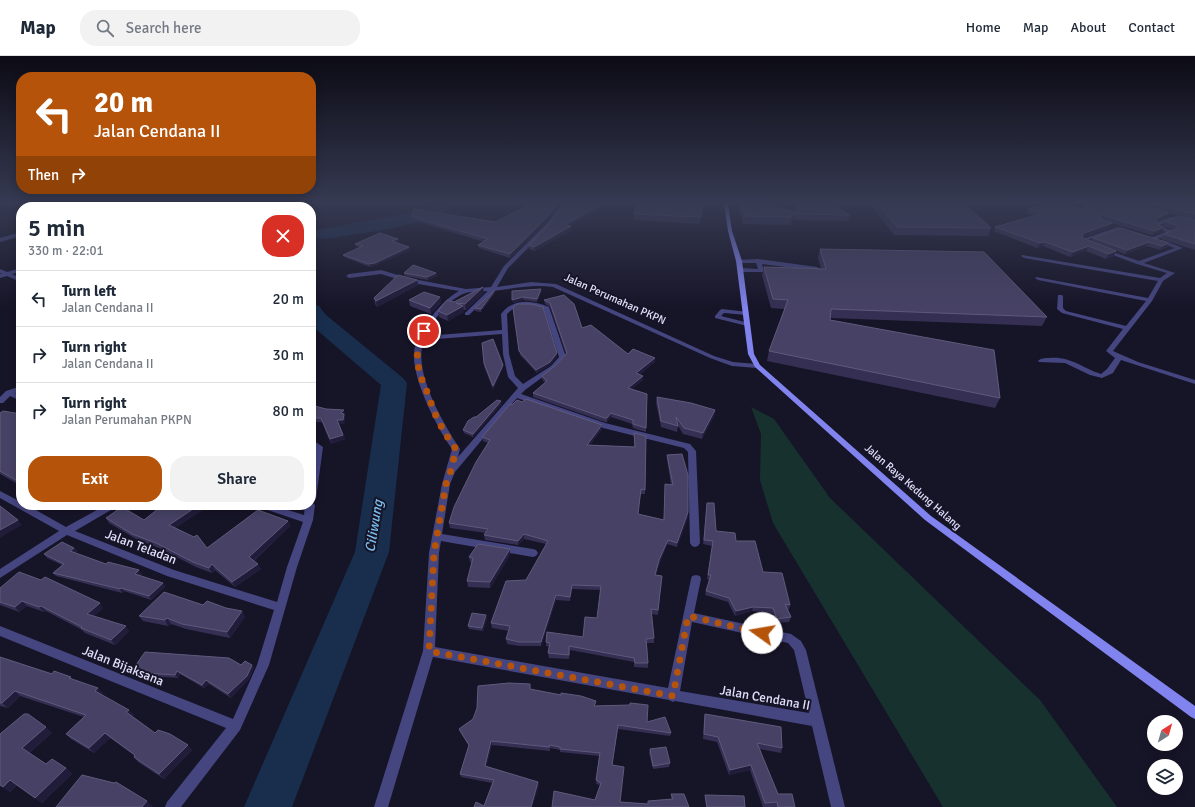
<!DOCTYPE html>
<html lang="en">
<head>
<meta charset="utf-8">
<style>
  body { margin:0; font-family:Signika,sans-serif; background:#f2f2f3; color:#1f2937; height:100vh; display:flex; flex-direction:column; font-size:15px; white-space:nowrap }
  * { box-sizing:border-box; margin:0 }
  p { font-size:13px; color:#747a83 }
  .icon { flex:none; width:22px; height:22px; fill:none; stroke:currentColor; stroke-width:2; stroke-linecap:round; stroke-linejoin:round }
  .map { position:relative; flex:1; overflow:hidden }
  .side { position:absolute; left:16px; top:146px; width:300px; height:308px; display:flex; flex-direction:column; background:#fff; border-radius:16px; box-shadow:0 2px 10px #0003 }
  .side>* { flex:none }
  .banner { position:absolute; left:16px; top:16px; width:300px; height:122px; border-radius:16px; box-shadow:0 2px 10px #0003; background:#b45309; color:#fff; overflow:hidden }
  .needle { width:26px; rotate:37deg }
  .tools { position:absolute; left:1147px; top:659px; display:grid; gap:8px }
  .tools a { display:grid; place-items:center; width:36px; height:36px; border-radius:50%; background:#fff; box-shadow:0 2px 10px #0003; font-size:20px }
  .pin { position:absolute; display:grid; place-items:center; width:34px; height:34px; color:#fff; margin:-17px; border:2px solid #fff; border-radius:50%; box-shadow:0 1px 4px #0007 }
  .me { position:absolute; width:44px; margin:-22px; rotate:283deg; stroke-linejoin:round; filter:drop-shadow(0 0 3px #0008) }
  .turn { display:flex; align-items:center; gap:14px; height:84px; padding:0 12px; font-size:18px }
  .turn .icon { width:52px; height:52px; stroke-width:2.5 }
  .turn b { display:block; font-size:28px; line-height:34px }
  .then { display:flex; align-items:center; height:38px; padding:0 12px; background:#0003; gap:8px; font-size:15px }
  .round { display:grid; place-items:center; flex:none; width:42px; height:42px; border-radius:16px; background:#f2f2f3 }
  .head { display:flex; align-items:center; justify-content:space-between; height:68px; padding:0 12px }
  h1 { font-size:24px; font-weight:600; line-height:30px }
  .action { display:flex; gap:8px; margin-top:auto; padding:8px 12px }
  .action a { flex:1; height:46px; border-radius:16px; background:#b45309; color:#fff; font-size:16px; font-weight:600; line-height:46px; text-align:center }
  .action a+a { background:#f2f2f3; color:#1f2937 }
  ul { padding:0; list-style:none }
  li { display:flex; align-items:center; gap:12px; height:56px; padding:0 12px; border-top:1px solid #e0e1e3 }
  li div { flex:1 }
  li b { display:block; font-size:15px }
  li em { font-style:normal }
  header { display:flex; align-items:center; gap:24px; box-sizing:border-box; height:56px; padding:0 20px; background:#fff; border-bottom:1px solid #e0e1e3 }
  header strong { font-size:19px }
  nav { display:flex; gap:22px; margin-inline-start:auto; font-size:14px }
  .search { width:280px; height:36px; background:#f2f2f3; display:flex; align-items:center; gap:10px; box-sizing:border-box; padding:0 14px; border-radius:16px; color:#747a83; font-size:15px }
  .map>svg:first-child { display:block }
  .green { fill:#17312f }
  .lines { fill:none; stroke-linecap:round; stroke-linejoin:round }
  .river { fill:#182e4c; fill-rule:evenodd }
  .lane { fill:#454580; fill-rule:evenodd }
  .street { fill:#454580; fill-rule:evenodd }
  .secondary { fill:#8183ef; fill-rule:evenodd }
  .wall { fill:#352f53 }
  .shaded-wall { fill:#211c3a }
  .building { fill:#474265; stroke:#5f5a7c }
  .route { stroke:#b45309; stroke-width:7; stroke-dasharray:0 12.6 }
  .labels { text-anchor:middle; dominant-baseline:central; stroke-width:4; stroke-linejoin:round; paint-order:stroke }
  .street-label { font-size:11px; fill:#e0defb; stroke:#161427 }
  .near-street-label { font-size:13px; fill:#e0defb; stroke:#161427 }
  .near-water-label { font-size:14px; font-style:italic; fill:#79bdee; stroke:#161427 }
</style>
</head>
<body>
<header>
<strong>Map</strong>
<div class="search"><svg class="icon" aria-label="search" viewBox="0 0 24 24"><circle cx="10" cy="10" r="6"/><path d="M15 15l6 6"/></svg>Search here</div>
<nav><a>Home</a><a>Map</a><a>About</a><a>Contact</a></nav>
</header>
<div class="map">
<svg width="1195" height="751" viewBox="0 0 1195 751">
  <rect width="100%" height="100%" fill="#161427"/>
  <polygon class="green" points="751,351 774,363 830,442 1040,644 1117,751 943,751 773,467 760,424 761,378"/>
  <g class="lines">
    <g class="river">
      <path d="M435 148H454C440 169 350 179 323 183L317 182 314 178 317 174 405 158Z"/>
      <polygon points="311,248 319,250 326,259 403,322 407,327 389,496 292,751 244,751 355,496 381,329 311,269"/>
    </g>
    <g class="lane">
      <polygon points="758,203 817,211 820,213 817,215 762,208 764,215 763,216 741,216 738,214 741,212 758,213 756,207 739,207 736,205 737,204"/>
      <polygon points="493,231 496,233 495,234 469,259 465,259 465,257 491,232"/>
      <polygon points="722,253 748,256 749,257 746,259 724,257 721,260 749,267 750,268 747,270 715,262 715,260 720,254"/>
    </g>
    <g class="street">
      <polygon points="145,148 152,148 145,151 138,151"/>
      <path d="M562 148H566L552 168 508 212 497 231 531 226 556 228 714 300 733 306 757 308 761 310 757 312 732 310 710 302 553 231C532 228 512 233 492 235 481 236 469 234 459 240 444 248 433 266 425 280L502 274 501 258C513 242 532 244 549 251L566 301 555 312 525 334 521 338 605 367 690 388 696 395 700 487 698 490 695 491 692 490 690 487 688 396 684 392 599 371 517 342 455 416 450 428 442 478 533 493 536 494 538 497 536 500 533 501 441 485 439 497 435 591 668 632 691 523 692 520 696 519 700 520 701 523 694 557 791 578 801 585 806 594 845 751H831L812 670 675 645 673 646 669 644 433 601 388 751H374L423 595 429 497 442 428 452 393C437 372 412 323 414 297 415 283 423 272 432 260 439 251 448 241 459 235L407 226 381 218 349 222 346 220 349 218 381 214 408 222 466 233 491 231 504 210 548 166ZM516 250H531L544 253 559 301 551 310 523 328 515 320 509 298 507 258ZM502 278 503 298 508 321 518 332 458 401 460 393C443 367 412 315 424 284ZM692 566 788 587 794 594 809 657 680 635Z"/>
      <polygon points="1171,161 1175,162 1160,169 1160,170 1173,175 1173,177 1154,184 1150,184 1150,182 1166,176 1156,172 1155,167"/>
      <polygon points="1118,171 1122,172 1087,184 1091,188 1090,189 1086,189 1080,184"/>
      <polygon points="21,176 21,180 0,186 0,182"/>
      <path d="M1158 184H1162L1183 192 1144 207 1175 217 1163 225 1152 245 1113 295 1138 306 1195 324V328L1121 304 1113 317 1102 322 1090 319 1065 307 1039 306 1038 305C1041 302 1045 302 1049 302 1071 300 1082 312 1101 318L1107 313 1115 302 1106 295 1123 273 1062 257 1057 253 1058 239H1062L1063 240V252L1066 255 1126 270 1146 245 1038 224 1035 222 1036 221 1148 242 1158 225 1024 202 1021 200 1022 199 1160 222 1167 217 1137 208 1102 195 1107 194 1139 205 1175 192 1158 186Z"/>
      <polygon points="21,212 21,216 12,218 21,222 21,226 7,220 0,222 0,218 2,218 0,217 0,213 7,216"/>
      <polygon points="21,330 21,335 15,337 21,340 21,345 10,340 3,347 0,347 0,341 6,335"/>
      <polygon points="311,383 323,391 316,443 314,445 311,446 315,449 313,464 297,511 269,609 240,674 181,751 165,751 167,746 226,672 0,580 0,570 233,663 257,609 274,554 167,520 67,479 0,522 0,513 59,475 0,442 0,435 21,446 21,449 27,449 66,471 106,449 118,449 116,451 75,475 174,514 277,546 287,511 303,466 259,451 257,449 272,449 304,459 305,449 311,449 311,415 315,392 311,390"/>
    </g>
    <polygon class="secondary" points="724,148 728,148 732,175 742,205 754,298 760,309 931,460 1195,650 1195,663 1191,661 925,464 755,311 748,298 736,205 728,175"/>
  </g>
  <g class="wall">
    <polygon points="184,148 275,148 269,150 265,148 256,151 192,151"/>
    <polygon points="529,148 560,148 547,165 510,202 479,192 478,189 484,186 413,164 412,161 495,166 525,151 525,150"/>
    <polygon points="565,148 609,148 569,170 571,174 535,195 529,193 529,189 553,165"/>
    <polygon points="637,148 704,148 702,149 700,168 634,164 634,158"/>
    <polygon points="738,148 760,148 792,161 791,169 743,168 738,151"/>
    <polygon points="870,148 965,148 991,172 988,180 894,179"/>
    <polygon points="1093,148 1195,148 1195,164 1168,157 1166,161 1157,166 1158,169 1164,171 1162,176 1152,179 1111,167 1109,172 1083,181 1091,185 1093,182 1169,187 1167,191 1160,194 1147,190 1125,198 1095,187 1114,200 1106,203 1086,195 1070,201 1043,190 1037,192 994,175 995,171 1033,160 1026,157 1028,153 1082,153"/>
    <polygon points="794,158 850,159 848,165 793,164"/>
    <polygon points="1195,164 1195,194 1161,183 1164,178 1173,174 1163,170 1165,165"/>
    <polygon points="398,183 399,185 396,187 409,191 410,194 376,209 370,211 344,201 343,199 359,192 356,190 355,188"/>
    <polygon points="820,193 1047,261 1042,270 830,262 830,264 1000,342 995,352 767,305 769,295 785,253 771,252 762,219 764,211 821,213 818,202"/>
    <polygon points="404,217 436,217 437,220 428,224 405,220"/>
    <polygon points="417,224 418,229 377,251 375,248 374,242"/>
    <polygon points="512,235 541,236 537,246 523,244 513,247"/>
    <polygon points="484,237 466,254 463,254 464,256 448,265 439,261 438,255 454,246"/>
    <polygon points="495,237 481,256 475,255 475,252"/>
    <polygon points="564,239 582,272 628,298 655,302 655,306 639,319 643,320 643,324 631,333 647,338 646,376 633,372 632,368 611,361 607,366 605,366 533,341 533,337 545,327 542,323 542,320 556,309 566,298 550,251 545,248 544,244"/>
    <polygon points="440,241 441,247 431,258 410,250 409,244"/>
    <polygon points="513,252 557,301 550,309 537,317 520,299"/>
    <polygon points="482,287 503,309 503,312 493,333 484,310"/>
    <polygon points="657,341 715,354 714,360 702,383 683,378 678,370 677,376 661,371 656,347"/>
    <polygon points="501,345 501,349 473,381 464,377 463,374 476,361"/>
    <polygon points="311,349 345,358 344,359 345,362 344,368 339,368 345,383 331,388 322,366 311,366"/>
    <polygon points="512,349 602,369 602,373 590,389 634,391 634,377 646,380 645,438 640,438 638,458 663,464 671,429 667,403 667,399 688,461 677,491 667,488 659,509 656,519 662,520 658,559 652,558 654,582 654,587 647,587 648,607 648,612 634,611 634,606 570,594 569,603 549,602 548,597 549,591 546,590 546,586 583,581 597,562 600,534 572,533 570,545 556,544 541,590 519,590 507,588 506,583 509,575 492,572 491,567 526,524 546,488 524,483 518,489 485,484 484,479 486,477 450,472 449,467 488,387 483,385 482,381"/>
    <polygon points="0,357 21,358 21,430 0,418"/>
    <polygon points="707,447 716,475 736,485 763,516 790,549 789,553 787,553 791,561 789,566 776,567 772,557 752,555 735,560 728,546 705,539 709,524 707,523 712,490 703,488"/>
    <polygon points="163,449 206,449 207,451 175,472 207,492 288,465 290,470 254,505 261,513 235,531 215,514 212,517 196,511 159,492 136,483 109,467 106,462 144,464"/>
    <polygon points="74,492 77,495 75,497 106,508 142,518 140,520 163,527 165,531 151,544 124,535 122,537 56,520 53,517 62,509 47,502 44,498"/>
    <polygon points="510,493 510,499 490,532 468,531 467,525 472,507 470,506 469,501"/>
    <polygon points="0,532 103,552 94,560 129,575 115,589 85,577 82,574 46,555 44,556 27,550 19,556 0,549"/>
    <polygon points="203,549 245,561 230,582 186,573 171,568 168,570 143,565 139,560"/>
    <polygon points="487,562 483,575 469,573 468,570"/>
    <polygon points="0,601 73,624 103,637 101,638 134,659 132,660 155,677 192,694 164,723 138,706 134,701 135,700 110,682 94,697 71,683 66,678 84,661 20,640 8,652 0,650"/>
    <polygon points="252,609 254,612 249,623 231,642 209,628 204,632 180,618 178,622 134,619 131,616"/>
    <polygon points="530,628 530,633 596,645 595,650 647,666 671,677 670,680 618,673 612,709 620,746 648,748 648,745 672,744 671,741 671,738 689,751 552,751 595,744 600,729 596,728 599,700 560,696 560,694 550,692 550,695 492,689 486,710 539,730 484,750 492,727 461,721 460,718 469,690 460,676 459,673 473,663"/>
    <polygon points="705,658 782,692 781,697 759,693 778,738 795,751 763,751 750,714 729,719 717,686 703,683 704,663"/>
    <polygon points="52,677 29,697 46,708 66,712 72,718 42,747 17,729 10,736 0,729 0,678"/>
    <polygon points="650,693 670,707 669,711 653,713 649,697"/>
    <polygon points="705,739 745,751 706,751 705,742"/>
  </g>
  <g class="shaded-wall">
    <polygon points="252,148 265,148 256,151 242,151"/>
    <polygon points="268,148 275,148 269,150"/>
    <polygon points="557,148 560,148 547,165 510,202 510,198"/>
    <polygon points="602,148 609,148 565,172 565,169"/>
    <polygon points="1168,157 1166,161 1154,167 1156,163"/>
    <polygon points="1112,167 1109,172 1082,182 1080,184 1084,177"/>
    <polygon points="571,170 571,174 535,195 534,191"/>
    <polygon points="1164,171 1162,176 1152,179 1155,175"/>
    <polygon points="398,183 399,185 393,188 392,185"/>
    <polygon points="1045,186 1043,190 1037,192 1040,187"/>
    <polygon points="1149,186 1147,190 1125,198 1127,194"/>
    <polygon points="1169,187 1167,191 1160,194 1162,190"/>
    <polygon points="1089,190 1086,195 1070,201 1073,196"/>
    <polygon points="409,191 410,194 376,209 370,211 369,208"/>
    <polygon points="1116,195 1114,200 1106,203 1108,198"/>
    <polygon points="436,217 437,220 428,224 427,221"/>
    <polygon points="417,224 418,229 377,251 376,245"/>
    <polygon points="483,231 484,237 466,254 465,248"/>
    <polygon points="541,233 541,236 537,246 537,243"/>
    <polygon points="495,234 495,237 481,256 481,253"/>
    <polygon points="440,241 441,247 431,258 430,252"/>
    <polygon points="523,241 523,244 513,247 512,244"/>
    <polygon points="463,250 464,256 448,265 447,259"/>
    <polygon points="557,297 557,301 550,309 537,317 536,314"/>
    <polygon points="655,302 655,306 636,321 636,317"/>
    <polygon points="503,309 503,312 493,333 493,330"/>
    <polygon points="643,320 643,324 628,336 628,332"/>
    <polygon points="501,345 501,349 473,381 473,378"/>
    <polygon points="344,354 345,362 344,368 338,368 337,364"/>
    <polygon points="715,354 714,360 702,383 703,377"/>
    <polygon points="611,357 611,361 607,366 607,362"/>
    <polygon points="602,369 602,373 587,393 587,389"/>
    <polygon points="343,379 345,383 331,388 330,383"/>
    <polygon points="199,449 206,449 207,451 172,474 169,469"/>
    <polygon points="688,456 688,461 677,491 677,487"/>
    <polygon points="18,464 22,469 0,482 0,474"/>
    <polygon points="288,465 290,470 252,506 249,501"/>
    <polygon points="524,478 524,483 518,489 518,485"/>
    <polygon points="668,484 667,488 659,509 655,524 655,519 659,504"/>
    <polygon points="74,492 77,495 72,498 70,495"/>
    <polygon points="510,493 510,499 490,532 490,526"/>
    <polygon points="212,508 215,514 212,517 209,512"/>
    <polygon points="258,508 261,513 235,531 232,526"/>
    <polygon points="139,514 142,518 138,522 135,518"/>
    <polygon points="163,527 165,531 151,544 149,540"/>
    <polygon points="572,529 572,533 570,545 570,541"/>
    <polygon points="121,532 124,535 122,537 120,533"/>
    <polygon points="556,539 556,544 541,590 541,586"/>
    <polygon points="22,545 27,550 19,556 15,551"/>
    <polygon points="100,547 103,552 91,563 87,558"/>
    <polygon points="41,550 46,555 44,556 39,551"/>
    <polygon points="753,551 752,555 735,560 736,555"/>
    <polygon points="242,555 245,561 230,582 227,576"/>
    <polygon points="486,559 487,562 483,575 482,572"/>
    <polygon points="167,562 171,568 168,570 165,564"/>
    <polygon points="126,570 129,575 115,589 111,584"/>
    <polygon points="252,609 254,612 249,623 231,642 228,638"/>
    <polygon points="177,615 180,618 178,622 175,619"/>
    <polygon points="206,624 209,628 204,632 202,629"/>
    <polygon points="98,632 103,637 100,640 95,635"/>
    <polygon points="15,635 20,640 8,652 2,647"/>
    <polygon points="129,654 134,659 131,661 126,656"/>
    <polygon points="46,671 52,677 28,697 22,692"/>
    <polygon points="105,677 110,682 94,697 89,692"/>
    <polygon points="491,685 492,689 486,713 485,710"/>
    <polygon points="188,689 192,694 164,723 159,718"/>
    <polygon points="751,709 750,714 729,719 730,714"/>
    <polygon points="66,712 72,718 42,747 35,742"/>
    <polygon points="10,724 17,729 10,736 3,731"/>
    <polygon points="538,726 539,730 532,751 531,751"/>
    <polygon points="147,745 153,751 142,751"/>
  </g>
  <g class="building">
    <polygon points="193,148 252,148 242,151 202,151"/>
    <polygon points="529,148 557,148 547,161 510,198 478,189 488,183 412,161 414,153 495,166 527,150 525,150"/>
    <polygon points="565,148 602,148 565,169 571,170 534,191 529,189 553,165"/>
    <polygon points="637,148 702,148 701,161 634,158"/>
    <polygon points="741,148 760,148 793,155 792,161 745,160"/>
    <polygon points="797,148 832,148 850,159 794,158"/>
    <polygon points="878,148 965,148 991,172 897,171"/>
    <polygon points="1047,148 1064,148 1082,153 1093,148 1144,148 1145,151 1168,157 1156,163 1158,169 1164,171 1155,175 1102,159 1099,161 1099,163 1112,167 1084,177 1082,179 1083,182 1116,195 1108,198 1089,190 1073,196 1045,186 1040,187 995,171 1041,158 1028,153"/>
    <polygon points="1153,148 1195,148 1195,158"/>
    <polygon points="1178,160 1195,164 1195,188 1164,178 1178,172 1177,170 1165,165"/>
    <polygon points="1121,172 1169,187 1162,190 1149,186 1127,194 1093,182"/>
    <polygon points="380,177 398,183 392,185 409,191 375,207 369,208 343,199 363,190 355,188"/>
    <polygon points="820,193 984,196 1047,261 831,253 830,264 994,294 1000,342 769,295 788,244 773,243 764,211 826,213"/>
    <polygon points="413,209 436,217 427,221 404,217"/>
    <polygon points="398,219 417,224 376,245 374,242"/>
    <polygon points="483,231 465,248 456,247 463,250 447,259 438,255 447,244 454,246"/>
    <polygon points="541,233 537,243 523,241 512,244 512,235"/>
    <polygon points="495,234 481,253 475,252"/>
    <polygon points="424,236 440,241 430,252 409,244"/>
    <polygon points="564,239 574,248 582,272 591,269 628,298 633,293 655,302 636,317 643,320 628,332 647,338 646,372 633,368 633,364 611,357 607,362 605,362 533,337 547,325 542,320 556,309 567,297 550,247 544,244"/>
    <polygon points="517,248 531,248 543,251 557,297 550,306 536,314 519,295 513,252"/>
    <polygon points="493,283 503,309 493,330 484,307 482,287"/>
    <polygon points="657,341 691,347 715,354 703,377 684,372 676,361 678,370 661,365"/>
    <polygon points="526,343 602,369 587,389 635,391 634,377 646,380 645,434 641,433 638,458 664,464 665,428 673,429 667,399 682,398 688,419 688,456 677,487 668,484 659,504 655,519 662,520 658,554 651,553 654,582 646,583 648,607 635,607 634,602 569,590 569,599 548,597 550,587 546,586 547,576 583,581 585,561 597,562 601,530 572,529 570,541 556,539 541,586 519,586 506,583 510,570 491,567 506,525 526,524 548,485 524,478 518,485 484,479 488,473 449,467 454,451 476,406 490,384 482,381 510,348 512,349 517,344 522,346"/>
    <polygon points="497,344 501,345 473,378 463,374 468,365 474,361 476,361"/>
    <polygon points="311,349 326,353 344,354 341,357 344,358 343,364 337,364 343,379 330,383 321,362 311,362"/>
    <polygon points="3,355 21,358 21,427 0,415 0,357"/>
    <polygon points="707,447 714,447 716,475 735,477 736,485 755,485 763,516 782,517 790,549 785,548 791,561 777,563 773,552 753,551 736,555 729,542 706,535 711,519 708,519 713,485 704,484"/>
    <polygon points="163,449 199,449 169,469 194,481 197,479 207,492 258,454 288,465 249,501 258,508 232,526 212,508 209,512 193,506 156,487 132,478 106,462 122,451 144,464"/>
    <polygon points="0,450 18,464 0,474"/>
    <polygon points="62,486 74,492 70,495 106,508 108,506 139,514 135,518 163,527 149,540 121,532 120,533 53,517 64,508 44,498"/>
    <polygon points="478,488 510,493 490,526 467,525 473,502 469,501"/>
    <polygon points="19,516 41,524 45,521 100,547 87,558 126,570 111,584 81,572 82,571 41,550 39,551 22,545 15,551 0,546 0,532"/>
    <polygon points="164,536 203,549 207,545 226,552 242,555 227,576 182,568 167,562 165,564 139,560"/>
    <polygon points="472,557 486,559 482,572 468,570"/>
    <polygon points="145,596 229,602 241,609 245,605 252,609 247,620 228,638 206,624 202,629 177,615 175,619 131,616"/>
    <polygon points="0,601 52,618 54,615 71,621 69,622 98,632 95,635 129,654 126,656 155,677 158,674 170,678 188,689 159,718 134,701 135,699 105,677 89,692 66,678 86,659 15,635 2,647 0,647"/>
    <polygon points="509,627 530,628 530,633 561,639 561,637 581,640 596,645 594,650 630,649 630,647 648,649 647,666 665,661 671,677 618,669 612,709 624,711 620,746 648,748 648,745 673,743 671,738 684,738 689,751 552,751 554,735 595,744 601,727 596,724 600,697 560,693 560,691 550,689 549,691 491,685 485,710 538,726 531,751 474,751 476,746 484,750 494,724 460,718 469,689 459,673 473,663 477,652 478,630"/>
    <polygon points="24,658 28,658 46,671 22,692 46,708 52,703 66,712 35,742 10,724 3,731 0,729 0,678"/>
    <polygon points="705,658 781,671 782,692 757,687 778,738 792,738 795,751 778,751 777,746 765,747 751,709 730,714 718,681 704,678"/>
    <polygon points="666,691 670,707 653,710 650,693"/>
    <polygon points="82,719 114,727 116,726 147,745 142,751 56,751"/>
    <polygon points="705,739 744,740 745,751 707,751"/>
  </g>
  <linearGradient id="sky" x2="0" y2="1"><stop stop-color="#0c0b15"/><stop offset="0.58" stop-color="#363a52"/><stop offset="1" stop-color="#363a52" stop-opacity="0"/></linearGradient>
  <rect width="1195" height="253" fill="url(#sky)"/>
  <g class="lines">
    <path class="route" d="M424 275C412 296 418 317 428 338 430 342 431 348 433 353 439 367 446 380 456 393L451 414 446 428 434 497 429 595 673 640 688 560 762 577"/>
  </g>
  <g class="labels">
    <g class="street-label">
      <text transform="translate(615 243) rotate(24)">Jalan Perumahan PKPN</text>
      <text transform="translate(913 431) rotate(41)">Jalan Raya Kedung Halang</text>
    </g>
    <g class="near-street-label">
      <text transform="translate(141 491) rotate(21)">Jalan Teladan</text>
      <text transform="translate(123 610) rotate(22)">Jalan Bijaksana</text>
      <text transform="translate(765 642) rotate(10)">Jalan Cendana II</text>
    </g>
    <g class="near-water-label">
      <text transform="translate(374 470) rotate(-81)">Ciliwung</text>
    </g>
  </g>
</svg>
<div class="tools">
<a><svg class="needle" viewBox="-14 -14 28 28"><path d="M0-13l5 13h-10z" fill="#e53935"/><path d="M0 13l5-13h-10z" fill="#747a83"/></svg></a>
<a><svg class="icon" aria-label="layers" viewBox="0 0 24 24"><path d="M12 4l9 5-9 5-9-5zM3 14l9 5 9-5"/></svg></a>
</div>
<div class="pin" style="left:424px;top:275px;background:#d93025"><svg class="icon" aria-label="arrive" viewBox="0 0 24 24"><path d="M6 21V4h12l-3 4 3 4H6"/></svg></div>
<svg class="me" style="left:762px;top:577px" viewBox="-20 -20 40 40"><circle r="19" fill="#fff"/><path d="M0-13L10 11 0 6-10 11z" fill="#b45309"/></svg>
<div class="banner">
<div class="turn"><svg class="icon" aria-label="left" viewBox="0 0 24 24"><path d="M17 20v-9H6M10 6l-5 5 5 5"/></svg><div><b>20 m</b>Jalan Cendana II</div></div>
<div class="then">Then<svg class="icon" aria-label="right" viewBox="0 0 24 24"><path d="M7 20v-9h11M14 6l5 5-5 5"/></svg></div>
</div>
<section class="side">
<div class="head"><div><h1>5 min</h1><p>330 m · 22:01</p></div><a class="round" style="background:#d93025;color:#fff"><svg class="icon" aria-label="close" viewBox="0 0 24 24"><path d="M6 6l12 12M18 6L6 18"/></svg></a></div>
<ul>
<li><svg class="icon" aria-label="left" viewBox="0 0 24 24"><path d="M17 20v-9H6M10 6l-5 5 5 5"/></svg><div><b>Turn left</b><p>Jalan Cendana II</p></div><em>20 m</em></li>
<li><svg class="icon" aria-label="right" viewBox="0 0 24 24"><path d="M7 20v-9h11M14 6l5 5-5 5"/></svg><div><b>Turn right</b><p>Jalan Cendana II</p></div><em>30 m</em></li>
<li><svg class="icon" aria-label="right" viewBox="0 0 24 24"><path d="M7 20v-9h11M14 6l5 5-5 5"/></svg><div><b>Turn right</b><p>Jalan Perumahan PKPN</p></div><em>80 m</em></li>
</ul>
<div class="action"><a>Exit</a><a>Share</a></div>
</section>
</div>
</body>
</html>
